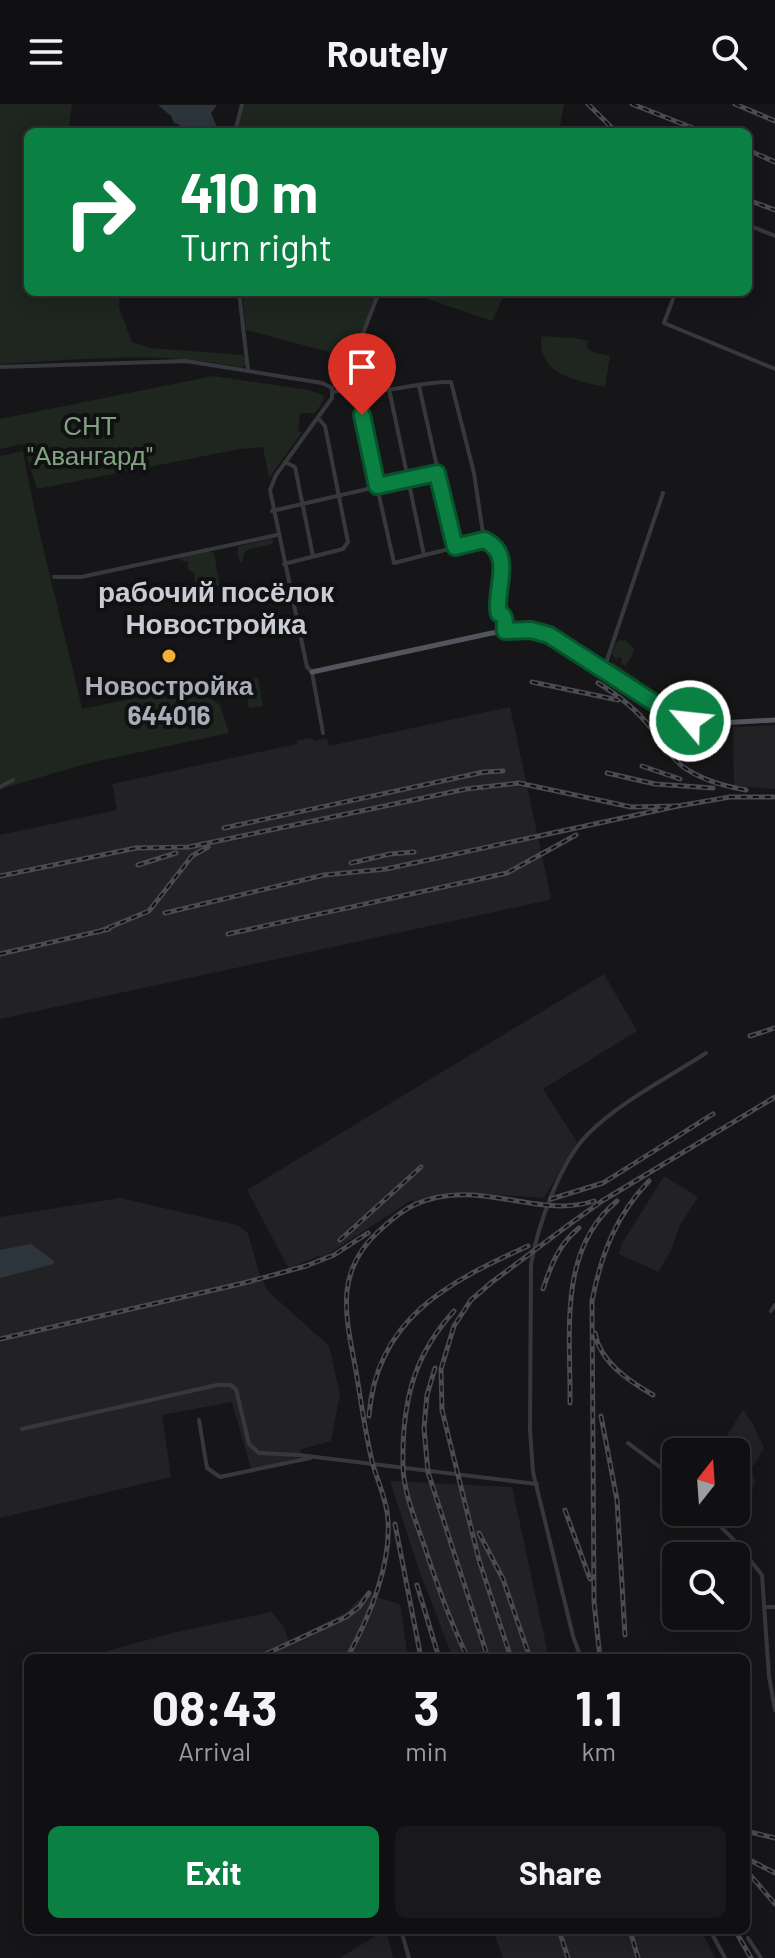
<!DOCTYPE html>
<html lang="en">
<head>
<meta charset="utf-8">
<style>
  body { margin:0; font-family:Barlow,sans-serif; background:#19191b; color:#f1f3f6; height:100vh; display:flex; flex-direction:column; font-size:30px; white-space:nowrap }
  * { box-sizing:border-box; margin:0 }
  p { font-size:26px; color:#9c9d9f }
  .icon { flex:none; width:44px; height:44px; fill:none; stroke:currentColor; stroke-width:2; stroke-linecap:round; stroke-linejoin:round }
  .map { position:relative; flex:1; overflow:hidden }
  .drawer { position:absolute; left:24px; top:1550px; width:726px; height:280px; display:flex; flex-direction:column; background:#101012; border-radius:12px; box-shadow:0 4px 20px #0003,0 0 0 2px #303032 }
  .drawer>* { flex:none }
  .banner { position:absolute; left:24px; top:24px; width:728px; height:168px; border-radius:12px; box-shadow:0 4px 20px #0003,0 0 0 2px #303032; background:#0b8043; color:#fff; overflow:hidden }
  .needle { width:52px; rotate:17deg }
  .controls { position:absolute; left:662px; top:1334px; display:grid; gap:16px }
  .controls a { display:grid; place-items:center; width:88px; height:88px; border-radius:12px; background:#101012; box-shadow:0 4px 20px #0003,0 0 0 2px #303032; font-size:40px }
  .pin { position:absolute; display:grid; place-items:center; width:68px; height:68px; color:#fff; margin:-82px -34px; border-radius:50% 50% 50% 0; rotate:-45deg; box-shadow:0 0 8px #0007 }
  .pin .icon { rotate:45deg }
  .me { position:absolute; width:88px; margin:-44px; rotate:298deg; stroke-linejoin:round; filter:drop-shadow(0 0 6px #0008) }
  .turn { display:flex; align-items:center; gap:28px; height:168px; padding:0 24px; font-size:36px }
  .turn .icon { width:104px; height:104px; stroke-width:2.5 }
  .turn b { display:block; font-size:56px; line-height:68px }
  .eta { display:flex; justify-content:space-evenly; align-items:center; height:136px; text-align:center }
  .eta b { font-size:48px; font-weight:700; line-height:56px }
  .button { display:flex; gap:16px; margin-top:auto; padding:16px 24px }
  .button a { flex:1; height:92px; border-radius:12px; background:#0b8043; color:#fff; font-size:32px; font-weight:700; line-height:92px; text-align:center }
  .button a+a { background:#19191b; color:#f1f3f6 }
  header { display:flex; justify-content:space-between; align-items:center; height:104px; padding:0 24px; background:#101012; font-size:36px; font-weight:700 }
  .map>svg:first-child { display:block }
  .built { fill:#222225 }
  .green { fill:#1e261f }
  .water { fill:#2c353c }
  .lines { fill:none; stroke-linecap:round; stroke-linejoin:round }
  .minor { stroke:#37383d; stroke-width:4 }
  .major { stroke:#53555c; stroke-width:5 }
  .rail-casing { stroke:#4a4c52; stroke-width:5 }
  .rail { stroke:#111113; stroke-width:2; stroke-dasharray:6; stroke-linecap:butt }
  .route-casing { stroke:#07532c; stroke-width:20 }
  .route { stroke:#0b8043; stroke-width:14 }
  .poi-dot { fill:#f2b134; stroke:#111113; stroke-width:3 }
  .labels { text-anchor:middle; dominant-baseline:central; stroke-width:8; stroke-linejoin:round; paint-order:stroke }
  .park-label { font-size:26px; fill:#7fa381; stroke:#111113 }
  .poi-label { font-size:26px; font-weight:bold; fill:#a8adb8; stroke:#111113 }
  .neighbourhood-label { font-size:28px; font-weight:bold; fill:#c9ccd4; stroke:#111113 }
</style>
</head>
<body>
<header><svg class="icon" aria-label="menu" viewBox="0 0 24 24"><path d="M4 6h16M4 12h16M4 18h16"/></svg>Routely<svg class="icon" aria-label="search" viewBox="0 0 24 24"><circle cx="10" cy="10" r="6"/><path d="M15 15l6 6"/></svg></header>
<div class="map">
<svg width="775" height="1854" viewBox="0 0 775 1854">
  <rect width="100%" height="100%" fill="#161618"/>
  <g class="built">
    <polygon points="510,603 551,794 549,796 0,915 0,731 117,706 112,680 297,640 297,637 310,634 316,637 327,634 329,642"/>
    <polygon points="775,621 775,685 734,682 733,623"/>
    <polygon points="604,870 637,927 543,985 577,1038 544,1094 463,1088 414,1099 412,1096 322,1154 320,1151 289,1165 247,1086"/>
    <polygon points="664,1072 698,1093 679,1123 671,1147 658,1168 619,1150 621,1141"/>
    <polygon points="120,1094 237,1121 248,1129 259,1169 268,1187 329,1242 340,1290 331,1337 302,1345 299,1349 300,1354 251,1365 232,1298 162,1311 171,1373 0,1414 0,1113"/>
    <polygon points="743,1306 753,1320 764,1344 752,1364 755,1377 751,1392 735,1410 733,1408 736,1408 736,1348 716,1348"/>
    <polygon points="390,1377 512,1383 549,1554 453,1554 419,1466"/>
    <polygon points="365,1490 400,1500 408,1554 82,1554 172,1529 272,1508 283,1522 289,1537 345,1509"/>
    <polygon points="493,1826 701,1826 715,1854 503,1854"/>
    <polygon points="387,1829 393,1854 340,1854 375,1832"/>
  </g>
  <g class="green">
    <path d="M0 0H72L69 20 72 28H28V188H120L119 204 132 238 150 244 242 251 245 254V262L242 264C163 246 81 256 0 260Z"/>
    <polygon points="243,0 564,0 559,28 237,28"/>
    <polygon points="242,188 381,188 379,194 375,193 352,254 246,226"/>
    <polygon points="407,188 506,188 492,217"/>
    <path d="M546 232C560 235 573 232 588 237L587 244 592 248 610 252 605 283C574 276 539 271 541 233Z"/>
    <polygon points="213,272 309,286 323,291 324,296 315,309 300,309 298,327 302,328 269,374 263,343 240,345 37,385 23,340 0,345 0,315"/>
    <path d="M23 347C38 434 63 519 82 605L193 582 220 601 229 629 89 659 0 685V352Z"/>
    <polygon points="271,435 274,436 272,440 247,446 243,451 243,458 240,458 237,449 239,442"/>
    <polygon points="209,447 214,449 220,483 202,477 195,479 195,470 188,465 188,458 179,456 183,452"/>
    <polygon points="620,536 626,537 634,545 632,552 625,562 621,559 622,555 619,553 616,556 612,550 616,539"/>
    <polygon points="613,558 639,576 638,582 634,582 610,567 609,560"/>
    <polygon points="258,574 263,602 249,604 244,576"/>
  </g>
  <g class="water">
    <polygon points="158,1 217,1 211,9 219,28 197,26 181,28 180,21 174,19 171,12"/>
    <polygon points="31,1140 54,1157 54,1160 0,1174 0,1146"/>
  </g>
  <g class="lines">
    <g class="minor">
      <polyline points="235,28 242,0"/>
      <polyline points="748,121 775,132"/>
      <polyline points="239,188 248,266"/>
      <polyline points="673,195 664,219 775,265"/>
      <polyline points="0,263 186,257 322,279 332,284 332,294 276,371 270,386 307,563 312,568 323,629"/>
      <polyline points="419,282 455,443"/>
      <polyline points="342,284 379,188"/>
      <polyline points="389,285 424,451"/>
      <path d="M334 288C344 284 349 287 359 288 390 289 421 277 451 278L474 369 484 436"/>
      <polyline points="356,288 394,459 484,436"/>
      <polyline points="285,358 295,363 313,452"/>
      <polyline points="272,407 437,369"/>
      <path d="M484 436C511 448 498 478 498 502 498 515 499 503 504 513 505 517 504 522 505 527"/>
      <polyline points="284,460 343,445 348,438 325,322 318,314"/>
      <polyline points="54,473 81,473 277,431"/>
      <polyline points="604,565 663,389"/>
      <polyline points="0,683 13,676"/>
      <polyline points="771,1207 775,1201"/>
      <polyline points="199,1316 207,1364 220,1373 310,1354"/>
      <polyline points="22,1325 217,1281 230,1281 236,1285 249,1340 259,1349 299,1351 537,1380"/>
      <polyline points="628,1339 676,1375"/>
      <polyline points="706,1408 734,1436 762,1471 769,1573 775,1606"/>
      <polyline points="766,1503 775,1503"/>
      <path d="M581 1554 573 1532 533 1368 530 1326 531 1160C538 1121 560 1058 588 1030 618 999 669 973 706 949"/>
      <polyline points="401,1826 409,1854"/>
      <polyline points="710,1826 725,1854"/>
      <polyline points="748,1834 761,1854"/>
    </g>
    <polyline class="major" points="312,568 492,529 531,526 549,531 566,540 639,589 690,617 702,620 775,616"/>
    <defs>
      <g id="rail">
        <polyline points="588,0 616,28"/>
        <polyline points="632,0 703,28"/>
        <polyline points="735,0 775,17"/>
        <polyline points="748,46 775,58"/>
        <polyline points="748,96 775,106"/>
        <polyline points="532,578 618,596"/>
        <path d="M598 579C618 591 636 605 650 623 661 636 669 651 682 662 701 676 723 682 746 686"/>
        <polyline points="642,662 680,675"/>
        <polyline points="607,669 655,680 713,684"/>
        <polyline points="224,724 484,668 503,667"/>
        <polyline points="351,759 390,750 414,748"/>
        <polyline points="138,761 176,749"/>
        <polyline points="0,772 136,744 189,743 466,685 519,679 631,703 678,702"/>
        <polyline points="165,809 324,771 386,765 678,702 730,693 775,693"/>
        <polyline points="98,828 149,807 192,752 208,743"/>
        <polyline points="228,830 507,769 576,731"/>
        <polyline points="0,850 109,825"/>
        <polyline points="750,932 775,924"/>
        <polyline points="551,1095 603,1079 713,1010"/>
        <polyline points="340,1136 421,1063"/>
        <path d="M543 1185C551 1161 559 1140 579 1124"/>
        <path d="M454 1207C417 1248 405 1288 403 1342 403 1355 402 1367 405 1380 409 1404 420 1427 427 1450 439 1486 451 1520 468 1554"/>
        <path d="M595 1229C600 1258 629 1277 653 1291"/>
        <polyline points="0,1235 244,1179 306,1162 334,1151 368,1129"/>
        <polyline points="435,1264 427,1291 424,1324 428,1368 488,1554"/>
        <path d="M570 1299C571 1231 557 1146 617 1097"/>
        <path d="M369 1312C376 1215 448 1178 528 1142"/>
        <polyline points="601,1312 617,1396 625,1531"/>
        <polyline points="565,1406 590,1475"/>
        <polyline points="395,1420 421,1554"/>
        <polyline points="479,1429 503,1475 530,1554"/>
        <polyline points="417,1481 439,1554"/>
        <polyline points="257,1554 346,1513 359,1503 369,1489"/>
        <path d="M347 1554C369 1514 391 1462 388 1416 387 1395 377 1377 372 1357 365 1328 361 1297 356 1267 346 1213 333 1168 380 1126 390 1117 401 1107 414 1101 477 1072 538 1116 594 1097"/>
        <polyline points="511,1554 479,1456 442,1306 441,1265 454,1222 471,1196 492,1178 567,1122 602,1097 775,993"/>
        <path d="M600 1554 594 1498 592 1197C601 1151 616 1111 649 1077"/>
        <polyline points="746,1727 775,1734"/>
        <polyline points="746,1754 775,1769"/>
        <polyline points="746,1766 775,1800"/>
        <polyline points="559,1826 568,1854"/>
        <polyline points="630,1826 638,1854"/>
        <polyline points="735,1826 751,1854"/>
      </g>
    </defs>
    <use href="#rail" class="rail-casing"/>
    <use href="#rail" class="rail"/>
  </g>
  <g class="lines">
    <defs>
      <path id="route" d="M362 311 377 382 437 369 455 443 484 436C513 449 497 479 498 504 499 516 500 504 504 514 506 518 504 523 505 527L531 526 549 531 670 609 690 617"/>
    </defs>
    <use href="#route" class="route-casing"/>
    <use href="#route" class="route"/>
  </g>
  <circle class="poi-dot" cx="169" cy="552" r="8"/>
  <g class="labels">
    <g class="park-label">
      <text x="90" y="320">СНТ<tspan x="90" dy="30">"Авангард"</tspan></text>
    </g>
    <g class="poi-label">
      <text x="169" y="580">Новостройка<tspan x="169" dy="30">644016</tspan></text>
    </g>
    <g class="neighbourhood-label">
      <text x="216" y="487">рабочий посёлок<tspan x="216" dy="32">Новостройка</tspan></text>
    </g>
  </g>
</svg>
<div class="controls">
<a><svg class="needle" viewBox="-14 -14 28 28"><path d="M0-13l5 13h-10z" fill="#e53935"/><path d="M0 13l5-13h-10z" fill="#9c9d9f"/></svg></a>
<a><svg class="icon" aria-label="search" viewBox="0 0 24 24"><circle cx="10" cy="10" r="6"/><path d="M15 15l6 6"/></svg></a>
</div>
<div class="pin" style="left:362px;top:311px;background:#d93025"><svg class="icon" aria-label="arrive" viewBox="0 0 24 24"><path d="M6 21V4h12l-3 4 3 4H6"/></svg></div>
<svg class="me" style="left:690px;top:617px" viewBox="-20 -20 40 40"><circle r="17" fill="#0b8043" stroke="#fff" stroke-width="3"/><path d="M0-11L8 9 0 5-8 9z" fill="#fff"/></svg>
<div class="banner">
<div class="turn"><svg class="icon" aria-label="right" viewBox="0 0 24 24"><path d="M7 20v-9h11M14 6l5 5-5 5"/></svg><div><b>410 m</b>Turn right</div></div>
</div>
<section class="drawer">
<div class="eta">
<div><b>08:43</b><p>Arrival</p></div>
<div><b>3</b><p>min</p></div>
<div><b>1.1</b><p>km</p></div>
</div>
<div class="button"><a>Exit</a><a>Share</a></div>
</section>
</div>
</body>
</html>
